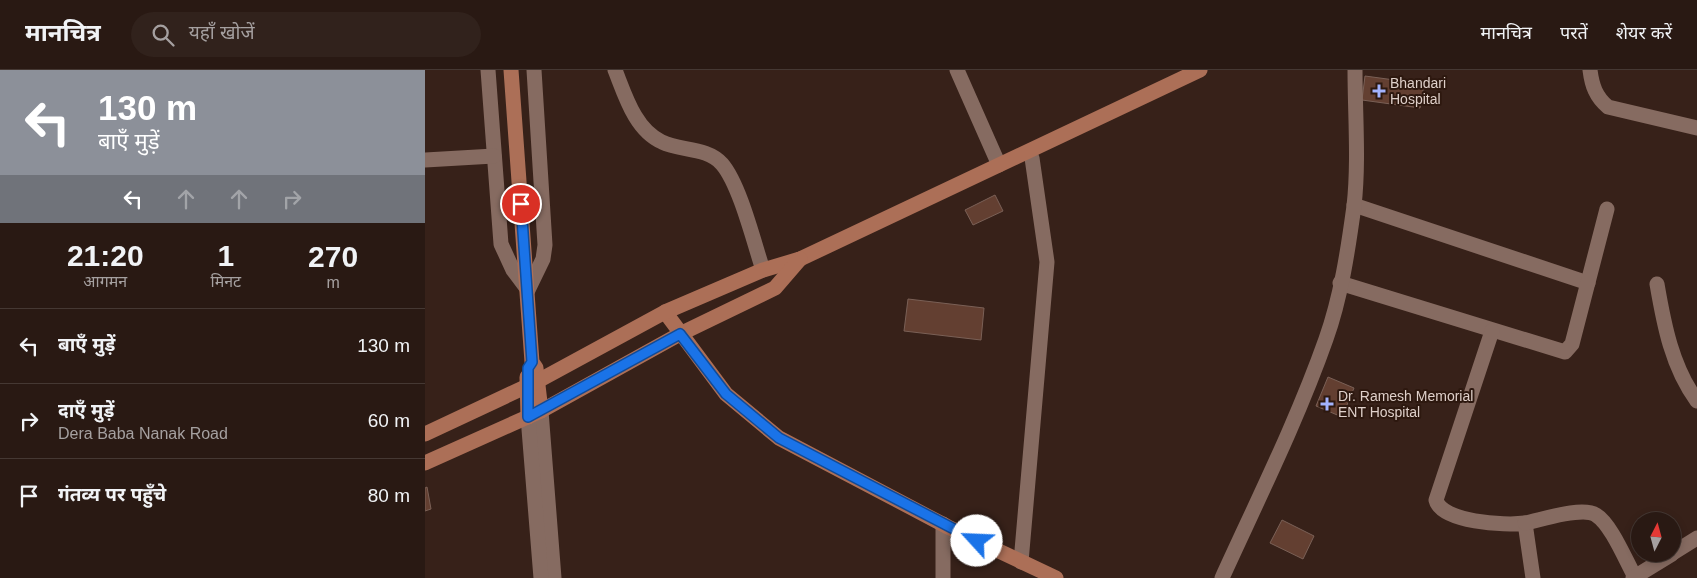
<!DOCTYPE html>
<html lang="hi">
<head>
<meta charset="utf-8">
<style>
  body { margin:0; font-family:Arial,"Noto Sans Devanagari",sans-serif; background:#31221c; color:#f1f3f6; height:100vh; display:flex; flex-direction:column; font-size:19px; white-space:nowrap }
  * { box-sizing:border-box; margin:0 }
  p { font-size:16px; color:#a5a0a0 }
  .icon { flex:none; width:28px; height:28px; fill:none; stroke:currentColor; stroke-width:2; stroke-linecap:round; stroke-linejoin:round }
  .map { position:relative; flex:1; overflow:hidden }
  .panel { display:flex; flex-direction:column; background:#291913; width:425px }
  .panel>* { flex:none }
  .banner { background:#8c9099; color:#fff; overflow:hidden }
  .needle { width:32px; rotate:6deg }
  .buttons { position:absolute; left:1206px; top:442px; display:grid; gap:10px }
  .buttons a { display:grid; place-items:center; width:50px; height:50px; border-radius:50%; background:#291913; box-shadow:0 2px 8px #0003,0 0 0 1px #453833; font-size:25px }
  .pin { position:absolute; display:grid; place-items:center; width:42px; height:42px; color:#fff; margin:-21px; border:2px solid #fff; border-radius:50%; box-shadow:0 1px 5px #0007 }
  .me { position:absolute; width:55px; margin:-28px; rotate:295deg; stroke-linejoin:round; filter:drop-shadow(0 0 4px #0008) }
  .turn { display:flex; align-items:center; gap:18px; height:105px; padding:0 15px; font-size:22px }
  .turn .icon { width:65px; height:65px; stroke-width:2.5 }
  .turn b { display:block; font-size:35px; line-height:42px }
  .lanes { display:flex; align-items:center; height:48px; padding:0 15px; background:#0003; justify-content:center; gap:25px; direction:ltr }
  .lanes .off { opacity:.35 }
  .eta { display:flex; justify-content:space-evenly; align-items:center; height:85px; text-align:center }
  .eta b { font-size:30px; font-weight:800; line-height:35px }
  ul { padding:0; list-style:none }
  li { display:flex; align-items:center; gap:15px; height:75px; padding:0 15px; border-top:1px solid #453833 }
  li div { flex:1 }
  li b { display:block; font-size:19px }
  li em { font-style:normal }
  header { display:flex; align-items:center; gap:30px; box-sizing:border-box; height:70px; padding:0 25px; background:#291913; border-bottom:1px solid #453833 }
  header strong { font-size:24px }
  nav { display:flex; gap:28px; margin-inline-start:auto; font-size:18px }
  .search { width:350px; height:45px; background:#31221c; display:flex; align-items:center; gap:12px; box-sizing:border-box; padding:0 18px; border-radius:28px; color:#a5a0a0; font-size:19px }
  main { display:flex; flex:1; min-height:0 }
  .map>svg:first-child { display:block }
  .building { fill:#633f31; stroke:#7a6056 }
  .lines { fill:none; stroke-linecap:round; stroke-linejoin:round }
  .minor { stroke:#866b61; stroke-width:15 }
  .major { stroke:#ac6f57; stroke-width:15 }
  .route-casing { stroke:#114b97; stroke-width:12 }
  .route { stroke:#1a73e8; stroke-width:9 }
  .poi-dot { fill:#a2b2fd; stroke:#2d180f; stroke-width:2 }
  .labels { text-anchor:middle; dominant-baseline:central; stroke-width:4; stroke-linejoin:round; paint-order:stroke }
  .poi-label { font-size:14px; fill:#dfd0ca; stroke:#2d180f; text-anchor:start }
</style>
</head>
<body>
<header>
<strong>मानचित्र</strong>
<div class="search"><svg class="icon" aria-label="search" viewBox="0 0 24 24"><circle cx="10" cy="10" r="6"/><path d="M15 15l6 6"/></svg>यहाँ खोजें</div>
<nav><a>मानचित्र</a><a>परतें</a><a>शेयर करें</a></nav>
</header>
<main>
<section class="panel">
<div class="banner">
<div class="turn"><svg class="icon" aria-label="left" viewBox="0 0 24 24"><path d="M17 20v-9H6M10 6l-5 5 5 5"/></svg><div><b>130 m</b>बाएँ मुड़ें</div></div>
<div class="lanes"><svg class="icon" aria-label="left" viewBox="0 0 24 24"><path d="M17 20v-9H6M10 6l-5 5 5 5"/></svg><svg class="icon off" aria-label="ahead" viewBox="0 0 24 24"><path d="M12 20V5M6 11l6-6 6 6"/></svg><svg class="icon off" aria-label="ahead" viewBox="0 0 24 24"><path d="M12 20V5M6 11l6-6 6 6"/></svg><svg class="icon off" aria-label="right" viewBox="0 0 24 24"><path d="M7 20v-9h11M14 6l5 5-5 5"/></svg></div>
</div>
<div class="eta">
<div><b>21:20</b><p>आगमन</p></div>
<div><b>1</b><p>मिनट</p></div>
<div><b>270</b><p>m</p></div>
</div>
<ul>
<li><svg class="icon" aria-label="left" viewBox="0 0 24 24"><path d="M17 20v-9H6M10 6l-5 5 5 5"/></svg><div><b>बाएँ मुड़ें</b></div><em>130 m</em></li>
<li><svg class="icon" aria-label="right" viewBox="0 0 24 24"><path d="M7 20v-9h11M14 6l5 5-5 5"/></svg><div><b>दाएँ मुड़ें</b><p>Dera Baba Nanak Road</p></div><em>60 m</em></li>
<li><svg class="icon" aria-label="arrive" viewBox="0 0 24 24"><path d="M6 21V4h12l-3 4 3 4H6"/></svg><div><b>गंतव्य पर पहुँचे</b></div><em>80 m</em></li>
</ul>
</section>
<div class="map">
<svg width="1272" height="508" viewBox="0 0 1272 508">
  <rect width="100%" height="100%" fill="#372119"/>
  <g class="building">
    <polygon points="940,6 999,14 995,38 937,30"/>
    <polygon points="570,125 578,141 548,155 540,140"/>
    <polygon points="483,229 559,238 556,270 479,261"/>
    <polygon points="903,307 929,318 917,347 891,336"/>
    <polygon points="2,417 6,439 0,441 0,418"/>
    <polygon points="857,450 889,466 878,489 845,473"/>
  </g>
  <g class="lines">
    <g class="minor">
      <polyline points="63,0 76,174 88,200 103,220 118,189 120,175 109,0"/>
      <path d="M190 0C200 25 210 60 237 72 255 81 282 77 297 94 315 115 329 173 338 200"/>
      <polyline points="532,0 574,95"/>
      <path d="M1165 0C1167 16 1171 27 1183 37L1272 58"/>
      <polyline points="0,90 69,86"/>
      <polyline points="929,135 1163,213"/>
      <polyline points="915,213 1140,282 1147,274 1182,139"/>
      <path d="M1232 214C1239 255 1247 297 1272 331"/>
      <path d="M1067 261 1011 430C1016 452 1080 456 1100 453L1108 508"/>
      <polyline points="116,341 129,508"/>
      <polyline points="103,347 116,508"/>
      <path d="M1100 453C1116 450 1157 436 1171 445 1186 454 1201 491 1210 507"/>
      <polyline points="1248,483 1272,468"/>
      <polyline points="596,492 622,192 607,88"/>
      <polyline points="518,508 518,454"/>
      <path d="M797 508C833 429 872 351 901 269 916 227 923 180 929 136 934 91 930 45 930 0"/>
      <polyline points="1208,508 1247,484"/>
    </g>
    <g class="major">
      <polyline points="86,0 107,292 111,298 116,341"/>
      <polyline points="240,242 301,324 354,368 523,457 631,508"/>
      <polyline points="102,307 103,347"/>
      <polyline points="0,364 113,311 240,242 338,200 375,189 775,0"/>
      <polyline points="0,393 116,341 255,264 350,218 375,189"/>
    </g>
  </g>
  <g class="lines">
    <defs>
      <polyline id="route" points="96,134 107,292 103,298 103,347 255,264 301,324 354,368 552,471"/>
    </defs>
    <use href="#route" class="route-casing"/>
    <use href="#route" class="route"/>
  </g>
  <g class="poi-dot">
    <path d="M951.5 13.5h5v5h5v5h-5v5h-5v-5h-5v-5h5z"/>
    <path d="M899.5 326.5h5v5h5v5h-5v5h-5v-5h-5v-5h5z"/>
  </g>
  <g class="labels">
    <g class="poi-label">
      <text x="965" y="13">Bhandari<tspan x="965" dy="16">Hospital</tspan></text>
      <text x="913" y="326">Dr. Ramesh Memorial<tspan x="913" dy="16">ENT Hospital</tspan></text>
    </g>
  </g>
</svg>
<div class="buttons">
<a><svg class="needle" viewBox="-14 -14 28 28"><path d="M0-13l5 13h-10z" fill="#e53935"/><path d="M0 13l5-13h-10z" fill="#a5a0a0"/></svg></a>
</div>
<div class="pin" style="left:96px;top:134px;background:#d93025"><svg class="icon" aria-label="arrive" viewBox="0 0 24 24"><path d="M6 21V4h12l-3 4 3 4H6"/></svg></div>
<svg class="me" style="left:552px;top:471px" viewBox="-20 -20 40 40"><circle r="19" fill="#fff"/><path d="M0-13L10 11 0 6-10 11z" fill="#1a73e8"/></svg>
</div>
</main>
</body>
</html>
